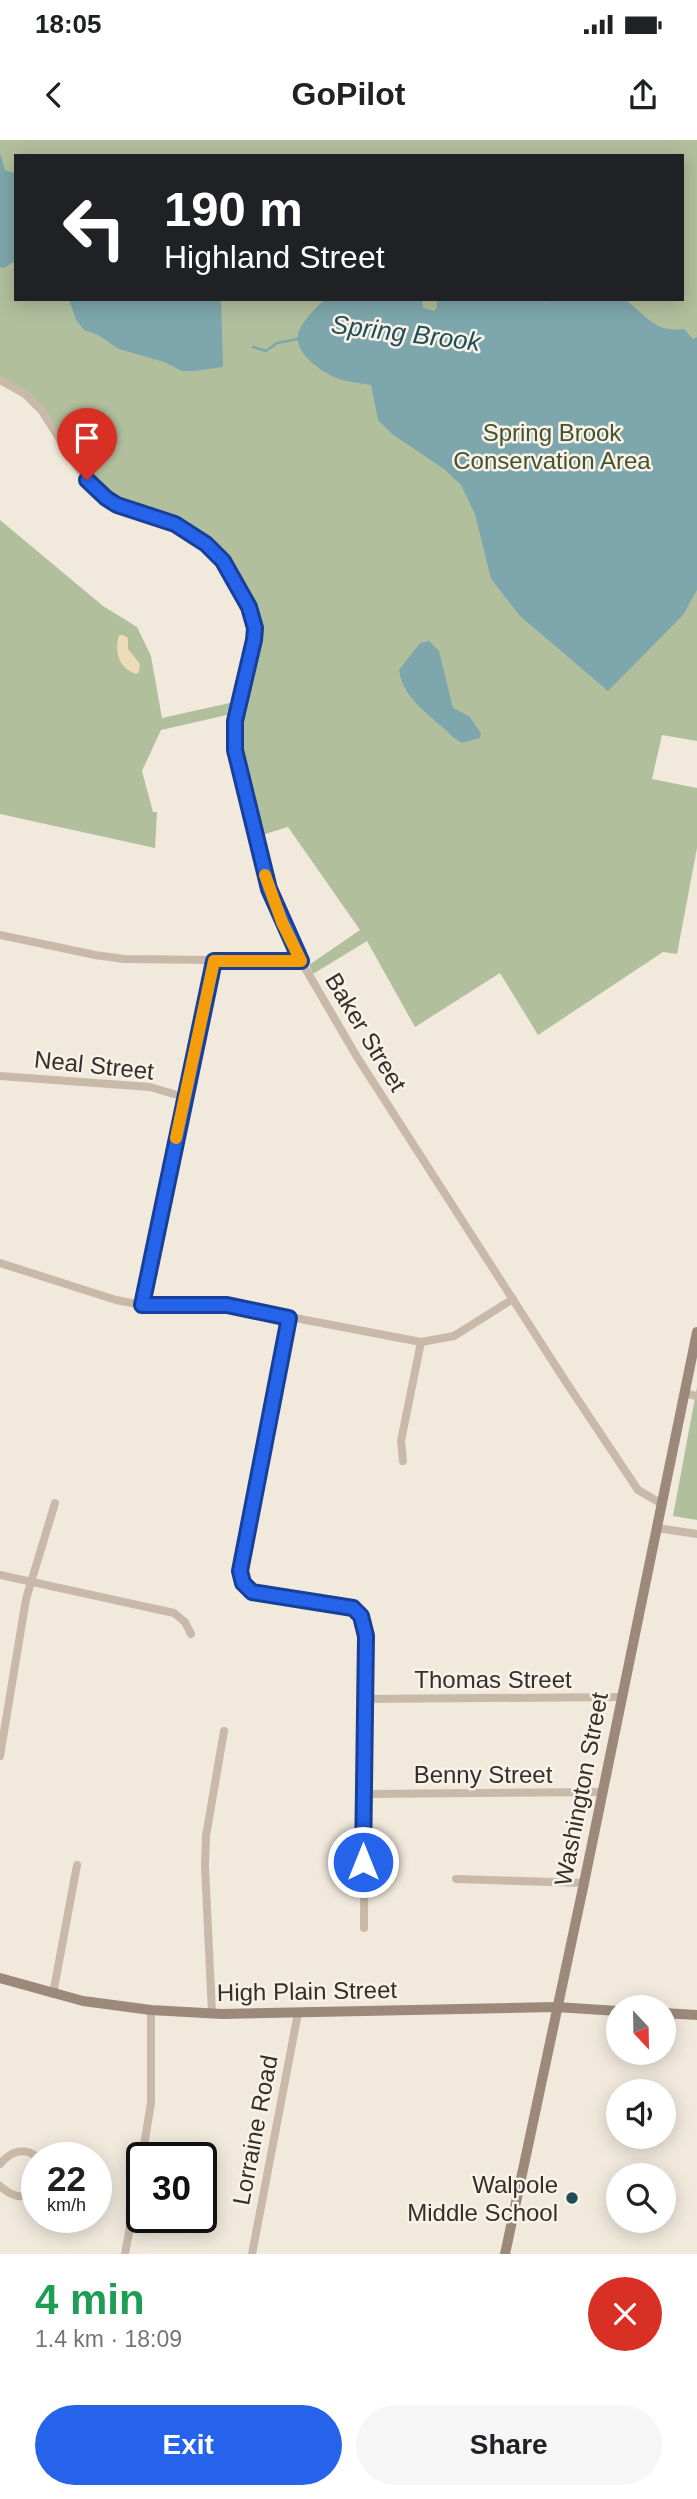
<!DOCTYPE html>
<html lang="en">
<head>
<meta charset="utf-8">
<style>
  body { margin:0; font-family:Helvetica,sans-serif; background:#f6f6f6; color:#202124; height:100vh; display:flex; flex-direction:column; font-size:26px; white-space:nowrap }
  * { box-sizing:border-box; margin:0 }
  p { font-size:23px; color:#757577 }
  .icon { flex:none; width:38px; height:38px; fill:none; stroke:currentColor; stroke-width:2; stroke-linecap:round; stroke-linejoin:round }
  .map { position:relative; height:2114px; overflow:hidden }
  .panel { display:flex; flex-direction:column; background:#fff; flex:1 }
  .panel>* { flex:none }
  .banner { position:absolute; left:14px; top:14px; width:670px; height:147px; border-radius:0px; box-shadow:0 4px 18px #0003; background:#202124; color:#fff; overflow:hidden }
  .needle { width:46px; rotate:158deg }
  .buttons { position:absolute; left:606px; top:1855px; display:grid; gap:14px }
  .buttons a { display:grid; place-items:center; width:70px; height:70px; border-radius:50%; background:#fff; box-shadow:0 4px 18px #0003; font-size:35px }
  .speed { position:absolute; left:21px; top:2002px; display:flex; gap:14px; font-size:35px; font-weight:700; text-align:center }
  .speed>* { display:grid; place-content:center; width:91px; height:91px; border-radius:50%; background:#fff; box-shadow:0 4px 18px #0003; line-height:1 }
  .speed small { font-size:18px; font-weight:400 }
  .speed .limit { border:4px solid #111; border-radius:10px; background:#fff; color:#111 }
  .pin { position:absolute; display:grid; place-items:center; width:60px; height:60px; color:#fff; margin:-72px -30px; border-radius:50% 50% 50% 0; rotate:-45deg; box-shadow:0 0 7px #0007 }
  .pin .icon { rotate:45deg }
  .me { position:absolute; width:77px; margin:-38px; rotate:0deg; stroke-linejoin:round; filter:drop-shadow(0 0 5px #0008) }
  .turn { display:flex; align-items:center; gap:24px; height:147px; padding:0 35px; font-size:32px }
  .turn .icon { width:91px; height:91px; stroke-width:2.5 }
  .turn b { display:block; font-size:49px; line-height:60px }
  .round { display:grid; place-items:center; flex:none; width:74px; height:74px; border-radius:37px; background:#f6f6f6 }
  .head { display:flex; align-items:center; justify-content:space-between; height:119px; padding:0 35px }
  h1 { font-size:42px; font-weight:700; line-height:52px; color:#1e9e55 }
  .cta { display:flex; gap:14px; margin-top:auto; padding:14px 35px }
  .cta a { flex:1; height:80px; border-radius:42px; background:#2563eb; color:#fff; font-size:28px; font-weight:700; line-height:80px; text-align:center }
  .cta a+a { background:#f6f6f6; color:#202124 }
  .status { display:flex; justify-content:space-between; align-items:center; height:49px; padding:0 35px; background:#fff; direction:ltr }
  .status svg { height:19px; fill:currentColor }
  header { display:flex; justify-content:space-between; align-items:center; height:91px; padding:0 35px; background:#fff; font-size:32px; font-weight:700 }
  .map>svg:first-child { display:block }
  .green { fill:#b2bf9d; fill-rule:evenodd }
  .sand { fill:#ebdcb5 }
  .water { fill:#7da7ac }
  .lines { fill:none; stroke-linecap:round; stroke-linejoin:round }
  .stream { stroke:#7da7ac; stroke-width:2.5 }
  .street { stroke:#c8b9a9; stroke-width:8 }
  .secondary { stroke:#9c897a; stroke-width:10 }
  .route-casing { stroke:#184099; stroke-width:18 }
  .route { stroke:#2563eb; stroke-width:12 }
  .slow { stroke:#f59e0b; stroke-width:12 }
  .poi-dot { fill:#204e55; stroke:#f9f2e9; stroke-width:2.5 }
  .labels { text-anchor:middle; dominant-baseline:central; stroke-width:5; stroke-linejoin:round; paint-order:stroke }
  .park-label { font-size:24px; fill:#43532d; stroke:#f9f2e9 }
  .street-label { font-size:24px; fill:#362e28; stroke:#f9f2e9 }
  .poi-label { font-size:24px; fill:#362e28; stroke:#f9f2e9; text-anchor:end }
  .water-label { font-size:26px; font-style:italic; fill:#204e55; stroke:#f9f2e9 }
</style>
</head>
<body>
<div class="status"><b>18:05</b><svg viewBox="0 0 49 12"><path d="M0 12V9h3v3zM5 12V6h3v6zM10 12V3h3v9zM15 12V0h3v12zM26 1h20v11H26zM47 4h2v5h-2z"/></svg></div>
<header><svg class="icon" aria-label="back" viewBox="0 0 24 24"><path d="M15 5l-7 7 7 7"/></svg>GoPilot<svg class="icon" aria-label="share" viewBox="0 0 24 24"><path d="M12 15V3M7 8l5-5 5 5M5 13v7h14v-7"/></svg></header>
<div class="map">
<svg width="697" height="2114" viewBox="0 0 697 2114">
  <rect width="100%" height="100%" fill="#f1e9dc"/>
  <g class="green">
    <path d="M0 0H697V601L662 595 652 639 697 648V708L677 814 663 812 538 895 500 833 415 887 367 801 313 834 309 825 360 790 288 687 255 697 234 595 255 488 223 421 196 396 131 371 97 350 42 271 0 240ZM16 16H682V159H16Z"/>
    <polygon points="0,380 103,466 137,487 151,516 162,578 234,562 231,574 161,590 142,631 153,672 157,672 155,708 0,674"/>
    <polygon points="697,1247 697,1380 673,1376"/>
  </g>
  <path class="sand" d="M119 495H123L128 498V509L140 524 139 532 136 534C119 528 114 512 119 495Z"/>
  <g class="water">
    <polygon points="0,13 5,30 16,34 16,123 13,122 4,128 0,127"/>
    <polygon points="69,159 221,159 223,227 195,231 182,231 164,222 119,209 98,195 84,190 76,180"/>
    <path d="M325 159H422L423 168 434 171 437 167V159H541L547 162 549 159H624C646 174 653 193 684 189L693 199 697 197V450L683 475 608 551 520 476 491 439 475 374 461 345 444 329 392 294 378 280 371 245C358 243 344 242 332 236 319 230 295 213 298 195 300 182 316 169 325 159Z"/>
    <path d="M429 501 439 511 453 568 469 576 481 593 480 598 462 603 454 598C435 578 403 561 399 530L420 503Z"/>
  </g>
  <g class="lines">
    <polyline class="stream" points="253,207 266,211 277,203 298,199"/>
    <g class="street">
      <polyline points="0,240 25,254 42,271 78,328 97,350 117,365 175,384 196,396 216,413 239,449 249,467 255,488 248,531 235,581 235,610 263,729 282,782 301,821 357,917 566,1242 638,1350 662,1364"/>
      <polyline points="0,795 95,815 124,819 301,821"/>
      <polyline points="0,936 150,947 184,957"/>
      <polyline points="0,1123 116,1160 142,1165 227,1165 421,1202 454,1196 513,1159"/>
      <polyline points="142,1165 214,821"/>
      <polyline points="289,1178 240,1431 243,1443 252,1452 353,1468 361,1476 366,1496 364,1788"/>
      <polyline points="684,1253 697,1256"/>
      <polyline points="403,1321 401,1301 421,1202"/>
      <polyline points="657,1388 697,1394"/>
      <polyline points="0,1435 174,1473 185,1482 191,1494"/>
      <polyline points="365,1559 621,1557"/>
      <polyline points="0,1616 26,1459 55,1363"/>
      <polyline points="364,1654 602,1652"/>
      <polyline points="456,1739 584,1743"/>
      <polyline points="53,1854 77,1725"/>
      <polyline points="212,1873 205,1727 206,1696 224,1591"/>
      <polyline points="142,2018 151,1963 151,1870"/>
      <path d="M0 2024C11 2011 25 2006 38 2018"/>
      <path d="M0 2046C12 2057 23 2060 37 2051"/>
      <polyline points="125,2114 142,2022"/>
      <polyline points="252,2114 298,1873"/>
    </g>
    <g class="secondary">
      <polyline points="0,1838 83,1861 151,1870 222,1874 556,1867 618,1871"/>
      <polyline points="663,1873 697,1875"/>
      <polyline points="505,2114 584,1743 697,1192"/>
    </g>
  </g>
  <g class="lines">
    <defs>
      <polyline id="route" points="87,340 106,358 117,365 175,384 206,404 223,421 249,467 255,488 254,500 235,581 235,610 269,749 301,821 214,821 142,1165 227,1165 289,1178 240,1431 243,1443 252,1452 353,1468 361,1476 366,1496 363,1722"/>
    </defs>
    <use href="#route" class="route-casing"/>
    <use href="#route" class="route"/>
    <polyline class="slow" points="176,998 214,821 301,821 282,782 265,735"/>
  </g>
  <circle class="poi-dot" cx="572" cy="2058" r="7"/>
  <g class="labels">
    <g class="park-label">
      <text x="552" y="292">Spring Brook<tspan x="552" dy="28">Conservation Area</tspan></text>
    </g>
    <g class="street-label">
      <text transform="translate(366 892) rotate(59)">Baker Street</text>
      <text transform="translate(94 925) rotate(6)">Neal Street</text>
      <text x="493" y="1539">Thomas Street</text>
      <text x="483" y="1634">Benny Street</text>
      <text transform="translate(581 1649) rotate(-79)">Washington Street</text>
      <text transform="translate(307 1851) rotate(-1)">High Plain Street</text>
      <text transform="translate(255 1990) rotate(-79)">Lorraine Road</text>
    </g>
    <g class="poi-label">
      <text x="558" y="2044">Walpole<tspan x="558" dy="28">Middle School</tspan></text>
    </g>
    <g class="water-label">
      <text transform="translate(406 193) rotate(7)">Spring Brook</text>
    </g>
  </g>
</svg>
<div class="buttons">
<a><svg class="needle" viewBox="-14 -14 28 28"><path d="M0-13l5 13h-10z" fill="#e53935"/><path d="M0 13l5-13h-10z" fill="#757577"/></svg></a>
<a><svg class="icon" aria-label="sound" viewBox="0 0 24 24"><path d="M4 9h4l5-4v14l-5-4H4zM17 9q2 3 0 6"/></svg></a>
<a><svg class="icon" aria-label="search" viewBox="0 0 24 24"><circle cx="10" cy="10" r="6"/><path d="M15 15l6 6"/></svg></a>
</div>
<div class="speed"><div>22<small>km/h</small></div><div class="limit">30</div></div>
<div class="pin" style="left:87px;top:340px;background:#d93025"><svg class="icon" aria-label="arrive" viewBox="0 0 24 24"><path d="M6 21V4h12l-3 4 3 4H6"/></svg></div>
<svg class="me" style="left:363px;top:1722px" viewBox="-20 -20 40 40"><circle r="17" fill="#2563eb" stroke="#fff" stroke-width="3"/><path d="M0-11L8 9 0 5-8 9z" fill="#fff"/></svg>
<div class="banner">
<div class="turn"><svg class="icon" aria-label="left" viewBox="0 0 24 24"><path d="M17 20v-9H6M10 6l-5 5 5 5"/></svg><div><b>190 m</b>Highland Street</div></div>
</div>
</div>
<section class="panel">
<div class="head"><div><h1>4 min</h1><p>1.4 km · 18:09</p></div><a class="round" style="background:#d93025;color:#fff"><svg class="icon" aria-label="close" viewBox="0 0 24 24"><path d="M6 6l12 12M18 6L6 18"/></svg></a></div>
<div class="cta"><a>Exit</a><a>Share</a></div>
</section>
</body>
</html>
